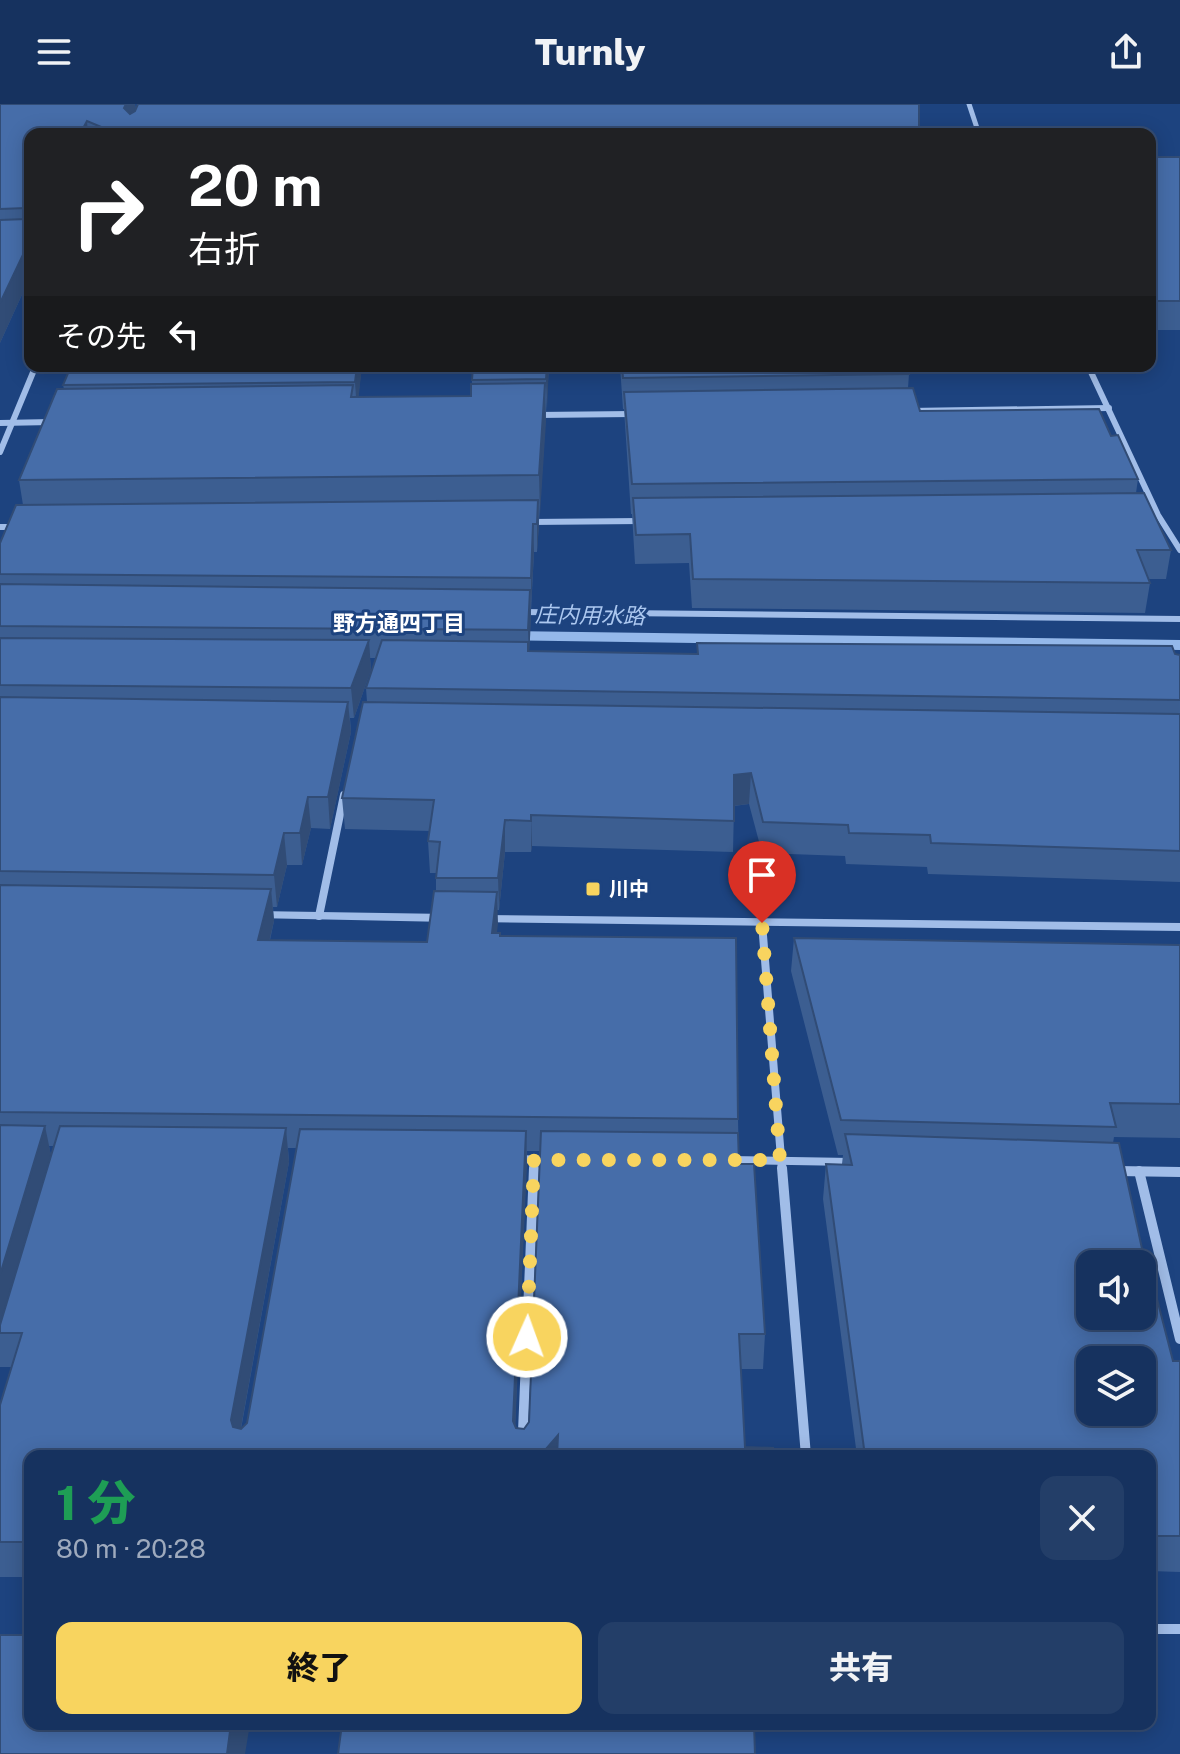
<!DOCTYPE html>
<html lang="ja">
<head>
<meta charset="utf-8">
<style>
  body { margin:0; font-family:"Public Sans","Noto Sans JP",sans-serif; background:#233e68; color:#f1f3f6; height:100vh; display:flex; flex-direction:column; font-size:30px; white-space:nowrap }
  * { box-sizing:border-box; margin:0 }
  p { font-size:26px; color:#9eaabd }
  .icon { flex:none; width:44px; height:44px; fill:none; stroke:currentColor; stroke-width:2; stroke-linecap:round; stroke-linejoin:round }
  .map { position:relative; flex:1; overflow:hidden }
  .panel { position:absolute; left:24px; top:1346px; width:1132px; height:280px; display:flex; flex-direction:column; background:#16325f; border-radius:16px; box-shadow:0 4px 20px #0003,0 0 0 2px #354d74 }
  .panel>* { flex:none }
  .guide { position:absolute; left:24px; top:24px; width:1132px; height:244px; border-radius:16px; box-shadow:0 4px 20px #0003,0 0 0 2px #354d74; background:#202124; color:#fff; overflow:hidden }
  .controls { position:absolute; left:1076px; top:1146px; display:grid; gap:16px }
  .controls a { display:grid; place-items:center; width:80px; height:80px; border-radius:16px; background:#16325f; box-shadow:0 4px 20px #0003,0 0 0 2px #354d74; font-size:40px }
  .pin { position:absolute; display:grid; place-items:center; width:68px; height:68px; color:#fff; margin:-82px -34px; border-radius:50% 50% 50% 0; rotate:-45deg; box-shadow:0 0 8px #0007 }
  .pin .icon { rotate:45deg }
  .me { position:absolute; width:88px; margin:-44px; rotate:2deg; stroke-linejoin:round; filter:drop-shadow(0 0 6px #0008) }
  .turn { display:flex; align-items:center; gap:28px; height:168px; padding:0 32px; font-size:36px }
  .turn .icon { width:104px; height:104px; stroke-width:2.5 }
  .turn b { display:block; font-size:56px; line-height:68px }
  .then { display:flex; align-items:center; height:76px; padding:0 32px; background:#0003; gap:16px; font-size:30px }
  .round { display:grid; place-items:center; flex:none; width:84px; height:84px; border-radius:16px; background:#233e68 }
  .summary { display:flex; align-items:center; justify-content:space-between; height:136px; padding:0 32px }
  h1 { font-size:48px; font-weight:800; line-height:60px; color:#1e9e55 }
  .button { display:flex; gap:16px; margin-top:auto; padding:16px 32px }
  .button a { flex:1; height:92px; border-radius:16px; background:#f8d45f; color:#111; font-size:32px; font-weight:800; line-height:92px; text-align:center }
  .button a+a { background:#233e68; color:#f1f3f6 }
  header { display:flex; justify-content:space-between; align-items:center; height:104px; padding:0 32px; background:#16325f; font-size:36px; font-weight:800 }
  .map>svg:first-child { display:block }
  .lines { fill:none; stroke-linecap:round; stroke-linejoin:round }
  .stream { fill:#94b8ea; fill-rule:evenodd }
  .minor-far3 { stroke:#a1bde8; stroke-width:5 }
  .minor-far2 { stroke:#a1bde8; stroke-width:6 }
  .minor-far1 { stroke:#a1bde8; stroke-width:8 }
  .minor { stroke:#a1bde8; stroke-width:10 }
  .tertiary { fill:#a1bde8; fill-rule:evenodd }
  .wall { fill:#3c5e91; fill-rule:evenodd }
  .shaded-wall { fill:#314c76 }
  .building { fill:#466da9; stroke:#314c76; stroke-width:2; fill-rule:evenodd }
  .route { stroke:#f8d45f; stroke-width:14; stroke-dasharray:0 25.2 }
  .poi-dot { fill:#f8d45f; stroke:#1d437f; stroke-width:3 }
  .labels { text-anchor:middle; dominant-baseline:central; stroke-width:6; stroke-linejoin:round; paint-order:stroke }
  .poi-label { font-size:20px; font-weight:bold; fill:#fff; stroke:#1d437f; text-anchor:start }
  .water-label { font-size:22px; font-style:italic; fill:#acc8f0; stroke:#1d437f }
  .neighbourhood-label { font-size:22px; font-weight:bold; fill:#fff; stroke:#1d437f }
</style>
</head>
<body>
<header><svg class="icon" aria-label="menu" viewBox="0 0 24 24"><path d="M4 6h16M4 12h16M4 18h16"/></svg>Turnly<svg class="icon" aria-label="share" viewBox="0 0 24 24"><path d="M12 15V3M7 8l5-5 5 5M5 13v7h14v-7"/></svg></header>
<div class="map">
<svg width="1180" height="1650" viewBox="0 0 1180 1650">
  <rect width="100%" height="100%" fill="#1d437f"/>
  <g class="lines">
    <polygon class="stream" points="504,527 1180,536 1180,546 498,536 496,532 498,528"/>
    <g class="minor-far3">
      <polyline points="969,0 979,30"/>
      <polyline points="1088,262 1091,268"/>
      <polyline points="33,268 36,262"/>
    </g>
    <g class="minor-far2">
      <polyline points="1090,266 1158,411 1180,446"/>
      <polyline points="909,307 1109,304"/>
      <polyline points="537,311 632,310"/>
      <polyline points="0,319 52,318"/>
      <polyline points="0,348 34,266"/>
      <polyline points="530,418 641,417"/>
      <polyline points="0,423 17,423"/>
      <polyline points="521,508 1180,515"/>
    </g>
    <g class="minor-far1">
      <polyline points="319,812 344,691"/>
      <polyline points="762,819 782,1066"/>
      <polyline points="517,1055 547,1056"/>
      <polyline points="729,1056 851,1058"/>
      <polyline points="534,1066 534,1056"/>
    </g>
    <g class="minor">
      <polyline points="782,1064 806,1352"/>
      <polyline points="1117,1067 1180,1068"/>
      <polyline points="1139,1067 1180,1235"/>
      <polyline points="522,1352 534,1064"/>
      <polyline points="1150,1525 1180,1525"/>
    </g>
    <g class="tertiary">
      <polygon points="256,807 448,810 455,814 448,818 251,814 249,811 251,808"/>
      <polygon points="480,811 1180,819 1180,827 475,818 473,815 475,812"/>
    </g>
  </g>
  <g class="wall">
    <polygon points="0,0 135,0 136,6 919,30 30,30 30,173 0,239"/>
    <rect x="1150" y="53" width="30" height="173"/>
    <path d="M71 262H362L358 293 471 292 473 262H549L537 448H534L529 547 697 550V539L1180 551V778L928 770 927 763 846 760 845 752 762 749 749 700 734 702 733 748 532 742 531 748H505L499 806H497V829L738 1015 739 1060 765 1230 763 1265H741L745 1343 30 1352V1473H0V1301L11 1263H0V439L23 401 19 376 64 285 63 281ZM370 554H376L366 584 367 598 342 694 345 725 430 727 428 737 430 769H436V787L427 838 270 836 274 817 273 803H277L287 761H302L311 724 330 725 351 628 350 614H354L371 566ZM49 1042H54L51 1052ZM288 1044H297L247 1319 241 1325 289 1058ZM527 1047H540L529 1318 524 1325 516 1324 515 1322Z"/>
    <polygon points="620,262 907,262 909,270 908,284 920,307 1111,332 1138,375 1136,389 1171,446 1166,475 1148,475 1150,479 1145,509 692,504 689,459 635,460 632,410 631,410 624,305 623,305"/>
    <polygon points="794,834 1180,841 1180,1034 1114,1033 1113,1039 1146,1163 1173,1257 1180,1257 1180,1468 1150,1467 1150,1352 857,1352 823,1095 826,1060 842,1060 843,1051 838,1051 791,867"/>
  </g>
  <g class="shaded-wall">
    <polygon points="126,0 135,0 136,10 128,30 124,4"/>
    <polygon points="87,17 88,30 80,30"/>
    <polygon points="30,136 30,173 0,239 0,199"/>
    <polygon points="357,262 362,262 357,308 355,278"/>
    <polygon points="547,262 549,262 547,306 546,275"/>
    <polygon points="545,279 546,318 540,411 539,371"/>
    <polygon points="538,396 539,423 537,448 537,420"/>
    <polygon points="533,420 534,448 531,502 531,474"/>
    <polygon points="530,486 531,514 529,555 528,526"/>
    <polygon points="369,536 371,566 354,614 351,584"/>
    <polygon points="348,598 351,628 330,725 328,693"/>
    <polygon points="751,669 749,700 732,702 734,671"/>
    <polygon points="308,693 311,724 302,761 300,729"/>
    <polygon points="531,711 532,742 531,748"/>
    <polygon points="505,716 505,748 499,806 498,774"/>
    <polygon points="284,729 287,761 277,803 274,771"/>
    <polygon points="271,785 274,817 262,868 258,836"/>
    <polygon points="497,788 498,820 493,861 492,829"/>
    <polygon points="45,1022 52,1056 0,1229 0,1171"/>
    <polygon points="286,1024 289,1058 236,1351 231,1316"/>
    <polygon points="526,1027 527,1060 514,1352 513,1317"/>
    <polygon points="558,1331 558,1352 540,1352"/>
    <polygon points="231,1620 250,1620 245,1650 227,1650"/>
  </g>
  <g class="building">
    <polygon points="0,0 126,0 124,4 130,10 135,7 138,0 919,0 919,30 118,30 87,17 80,30 30,30 30,108 26,104 0,105"/>
    <rect x="1150" y="53" width="30" height="144"/>
    <polygon points="30,111 30,136 0,199 0,116 26,115"/>
    <polygon points="71,262 357,262 355,278 63,281"/>
    <polygon points="473,262 547,262 546,275 472,276"/>
    <polygon points="622,262 907,262 909,270 623,274"/>
    <polygon points="545,279 539,371 19,376 57,285 353,281 351,293 471,292 471,280"/>
    <polygon points="913,284 920,307 1099,305 1111,332 1118,331 1138,375 632,380 624,288"/>
    <polygon points="1144,389 1171,446 1137,446 1150,479 693,475 690,430 636,431 633,394"/>
    <polygon points="538,396 537,420 533,420 531,474 0,470 0,439 16,401"/>
    <polygon points="0,480 530,486 528,526 0,522"/>
    <polygon points="0,534 369,536 351,584 0,581"/>
    <polygon points="382,536 528,538 528,547 698,550 697,539 1172,542 1175,550 1180,551 1180,596 366,584"/>
    <polygon points="0,593 348,598 328,693 308,693 300,729 284,729 274,771 0,767"/>
    <polygon points="363,598 1180,610 1180,747 931,739 930,731 849,729 848,721 763,718 751,669 734,671 734,717 531,711 531,717 505,716 498,774 436,774 440,738 428,737 434,696 342,694"/>
    <polygon points="0,781 271,785 258,836 427,838 434,787 497,788 492,829 500,829 500,832 736,834 738,1015 0,1008"/>
    <polygon points="794,834 1180,841 1180,1000 1110,999 1116,1023 841,1016"/>
    <polygon points="0,1021 45,1022 0,1171"/>
    <polygon points="60,1022 286,1024 231,1316 233,1323 241,1325 247,1319 300,1025 526,1027 513,1317 516,1324 524,1325 529,1318 541,1027 738,1029 739,1060 754,1060 765,1230 739,1230 745,1343 773,1344 773,1352 557,1352 558,1331 540,1352 30,1352 30,1438 0,1438 0,1301 22,1229 0,1229 0,1221"/>
    <path d="M845 1030 1119 1039 1146 1163 1149 1164 1173 1257H1180V1432H1150V1352H865L826 1060 852 1061ZM1090 1160H1142V1212H1090ZM1090 1256H1142V1308H1090Z"/>
    <polygon points="0,1531 30,1531 30,1620 231,1620 227,1650 0,1650"/>
    <polygon points="342,1620 754,1620 755,1650 338,1650"/>
  </g>
  <g class="lines">
    <polyline class="route" points="527,1233 534,1056 780,1056 762,819"/>
  </g>
  <rect class="poi-dot" x="585" y="777" width="16" height="16" rx="4"/>
  <g class="labels">
    <g class="poi-label">
      <text x="609" y="785">川中</text>
    </g>
    <g class="water-label">
      <text transform="translate(590 511) rotate(1)">庄内用水路</text>
    </g>
    <g class="neighbourhood-label">
      <text x="399" y="519">野方通四丁目</text>
    </g>
  </g>
</svg>
<div class="controls">
<a><svg class="icon" aria-label="sound" viewBox="0 0 24 24"><path d="M4 9h4l5-4v14l-5-4H4zM17 9q2 3 0 6"/></svg></a>
<a><svg class="icon" aria-label="layers" viewBox="0 0 24 24"><path d="M12 4l9 5-9 5-9-5zM3 14l9 5 9-5"/></svg></a>
</div>
<div class="pin" style="left:762px;top:819px;background:#d93025"><svg class="icon" aria-label="arrive" viewBox="0 0 24 24"><path d="M6 21V4h12l-3 4 3 4H6"/></svg></div>
<svg class="me" style="left:527px;top:1233px" viewBox="-20 -20 40 40"><circle r="17" fill="#f8d45f" stroke="#fff" stroke-width="3"/><path d="M0-11L8 9 0 5-8 9z" fill="#fff"/></svg>
<div class="guide">
<div class="turn"><svg class="icon" aria-label="right" viewBox="0 0 24 24"><path d="M7 20v-9h11M14 6l5 5-5 5"/></svg><div><b>20 m</b>右折</div></div>
<div class="then">その先<svg class="icon" aria-label="left" viewBox="0 0 24 24"><path d="M17 20v-9H6M10 6l-5 5 5 5"/></svg></div>
</div>
<section class="panel">
<div class="summary"><div><h1>1 分</h1><p>80 m · 20:28</p></div><a class="round"><svg class="icon" aria-label="close" viewBox="0 0 24 24"><path d="M6 6l12 12M18 6L6 18"/></svg></a></div>
<div class="button"><a>終了</a><a>共有</a></div>
</section>
</div>
</body>
</html>
